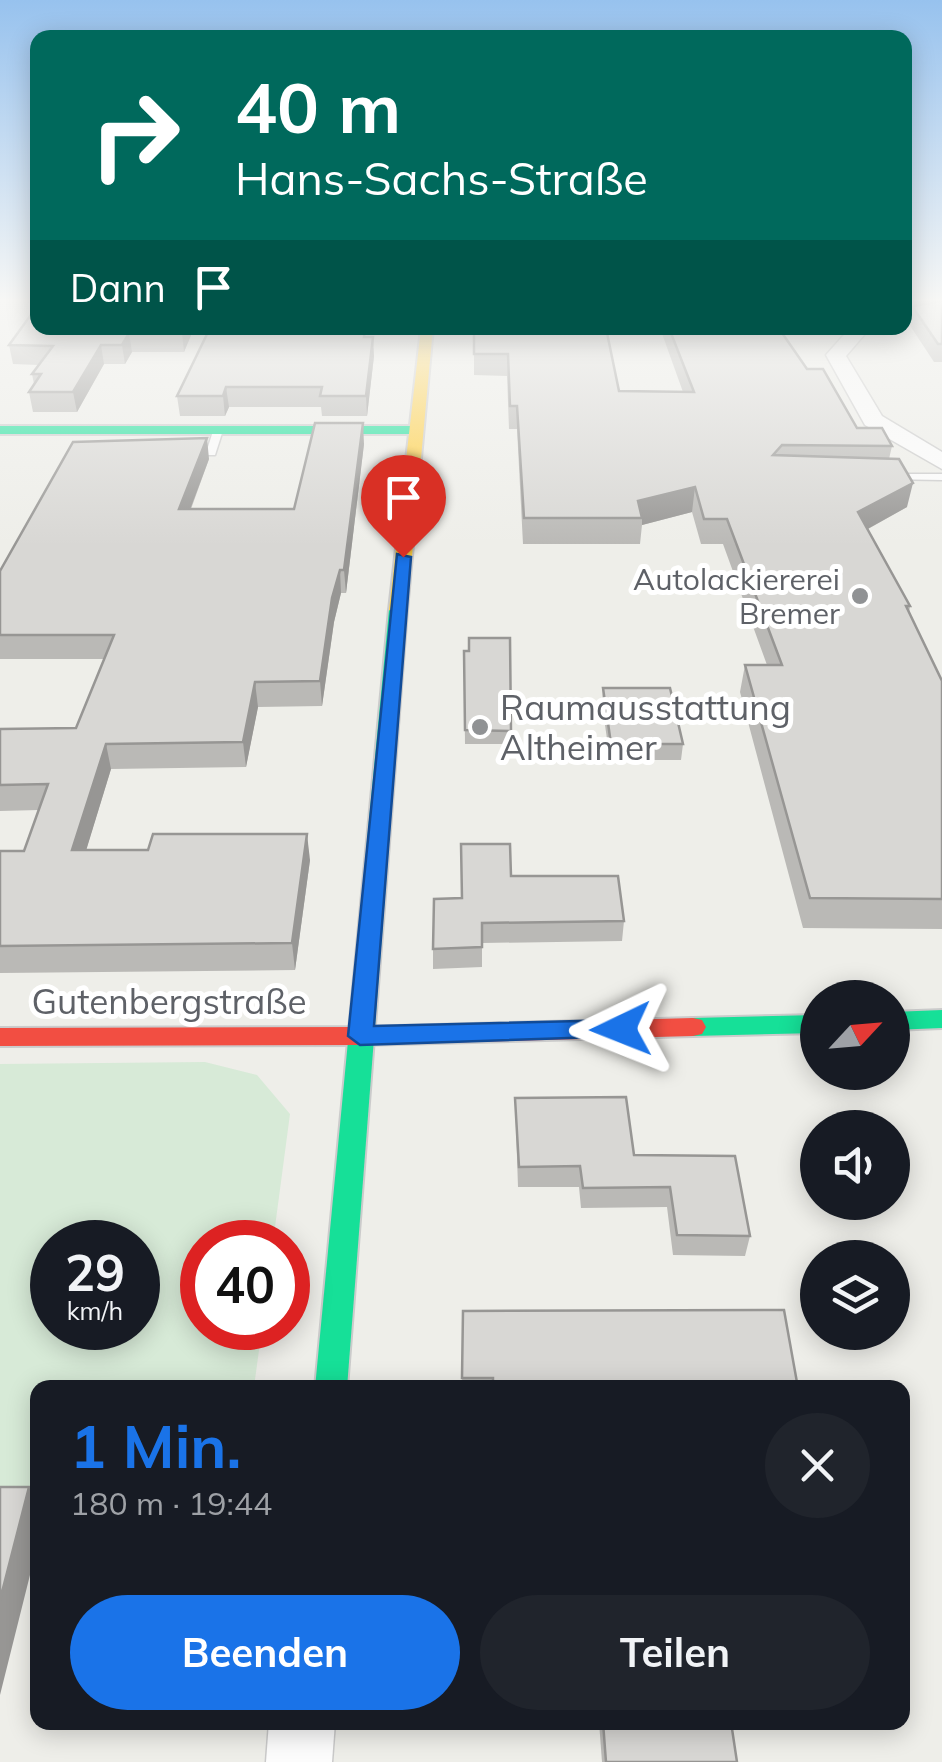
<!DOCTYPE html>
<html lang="de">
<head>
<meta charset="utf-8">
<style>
  body { margin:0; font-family:Mulish,sans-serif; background:#20242c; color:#f1f3f6; height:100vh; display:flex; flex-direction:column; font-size:38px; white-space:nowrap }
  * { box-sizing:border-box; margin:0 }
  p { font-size:32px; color:#9ea1a6 }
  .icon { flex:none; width:55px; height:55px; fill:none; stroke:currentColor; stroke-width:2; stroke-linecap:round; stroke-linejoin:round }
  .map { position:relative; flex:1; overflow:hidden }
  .panel { position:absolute; left:30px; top:1380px; width:880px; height:350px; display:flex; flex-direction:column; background:#171b24; border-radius:20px; box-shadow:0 5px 25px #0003 }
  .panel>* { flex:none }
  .guide { position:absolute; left:30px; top:30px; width:882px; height:305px; border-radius:20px; box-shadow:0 5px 25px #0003; background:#00695c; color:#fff; overflow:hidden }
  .needle { width:65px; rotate:64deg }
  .tools { position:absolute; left:800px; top:980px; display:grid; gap:20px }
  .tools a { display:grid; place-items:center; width:110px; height:110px; border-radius:50%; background:#171b24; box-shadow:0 5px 25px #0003; font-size:50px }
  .speed { position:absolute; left:30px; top:1220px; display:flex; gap:20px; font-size:50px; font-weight:700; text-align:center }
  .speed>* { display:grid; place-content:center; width:130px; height:130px; border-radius:50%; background:#171b24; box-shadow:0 5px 25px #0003; line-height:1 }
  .speed small { font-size:25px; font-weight:400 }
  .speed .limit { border:15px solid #d22; background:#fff; color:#111 }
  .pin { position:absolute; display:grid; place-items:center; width:85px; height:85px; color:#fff; margin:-102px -42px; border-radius:50% 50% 50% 0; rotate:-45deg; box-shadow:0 0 10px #0007 }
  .pin .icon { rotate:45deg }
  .me { position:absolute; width:110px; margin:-55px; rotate:268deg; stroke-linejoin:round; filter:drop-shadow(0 0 8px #0008) }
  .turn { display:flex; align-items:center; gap:35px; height:210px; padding:0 40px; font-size:45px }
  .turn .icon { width:130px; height:130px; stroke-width:2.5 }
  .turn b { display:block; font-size:70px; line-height:85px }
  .then { display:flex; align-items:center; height:95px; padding:0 40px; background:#0003; gap:20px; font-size:38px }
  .round { display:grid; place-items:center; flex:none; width:105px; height:105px; border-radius:52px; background:#20242c }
  .summary { display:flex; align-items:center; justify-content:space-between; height:170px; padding:0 40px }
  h1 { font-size:60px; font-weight:700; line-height:75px; color:#1a73e8 }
  .button { display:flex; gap:20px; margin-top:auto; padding:20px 40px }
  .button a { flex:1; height:115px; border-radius:60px; background:#1a73e8; color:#fff; font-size:40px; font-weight:700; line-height:115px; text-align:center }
  .button a+a { background:#20242c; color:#f1f3f6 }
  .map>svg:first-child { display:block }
  .green { fill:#d7ead7; fill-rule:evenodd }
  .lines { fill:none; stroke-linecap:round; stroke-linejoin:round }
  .lane-casing { stroke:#cacaca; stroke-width:3 }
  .street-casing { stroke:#cacaca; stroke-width:3 }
  .fast-casing { stroke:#cbcbcb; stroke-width:4 }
  .slow-casing { stroke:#cbcbcb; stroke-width:4 }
  .jam-casing { stroke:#cbcbcb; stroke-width:4 }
  .path { stroke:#ccd0ce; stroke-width:8; stroke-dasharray:12 6; stroke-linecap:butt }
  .lane { fill:#fcfcfc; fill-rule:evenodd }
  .street { fill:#fcfcfc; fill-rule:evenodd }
  .fast { fill:#16e098; fill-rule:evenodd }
  .slow { fill:#ffcf43; fill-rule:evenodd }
  .jam { fill:#f24e42; fill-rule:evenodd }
  .wall { fill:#bab9b6 }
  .shaded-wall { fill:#979694 }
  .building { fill:#d8d7d4; stroke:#979694; stroke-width:2.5 }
  .route { fill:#1a73e8; stroke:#114b97; stroke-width:2.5 }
  .poi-dot { fill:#909294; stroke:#fff; stroke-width:4 }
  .labels { text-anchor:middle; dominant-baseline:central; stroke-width:10; stroke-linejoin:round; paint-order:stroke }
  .far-poi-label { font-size:30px; fill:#5e6167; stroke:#fff; text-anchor:end }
  .poi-label { font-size:35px; fill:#5e6167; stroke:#fff; text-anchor:start }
  .street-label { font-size:35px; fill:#5e6167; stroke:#fff }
</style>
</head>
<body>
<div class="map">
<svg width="942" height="1762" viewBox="0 0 942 1762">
  <rect width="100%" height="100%" fill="#eeeee9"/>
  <path class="green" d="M205 1062 257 1075 290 1114 273 1242H202V1328H262L254 1387 38 1388 37 1498 0 1497V1064ZM52 1242H138V1328H52Z"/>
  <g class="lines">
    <defs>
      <g id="lane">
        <polygon points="214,428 223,430 215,455 181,455 180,453 185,450 207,450"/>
        <polygon points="888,474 942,474 942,480 884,479 882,477"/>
      </g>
      <g id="street">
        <polygon points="942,303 942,315 905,321 905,309"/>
        <polygon points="850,328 870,328 846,356 882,416 942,452 942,469 865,425 826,355"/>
        <polygon points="269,1722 335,1722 332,1762 266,1762"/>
      </g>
      <g id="fast">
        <polygon points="0,426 413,426 420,430 413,434 0,434"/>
        <polygon points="398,605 407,610 347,1388 315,1388 389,610"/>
        <polygon points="942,1010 942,1028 892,1030 892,1012"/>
        <polygon points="818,1015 818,1033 693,1036 684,1034 680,1027 684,1020 693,1018"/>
      </g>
      <polygon id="slow" points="421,328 433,328 407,610 398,615 389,610"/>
      <polygon id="jam" points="693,1018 702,1020 706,1027 702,1034 693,1036 360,1045 0,1046 0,1028 360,1027"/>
    </defs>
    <use href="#lane" class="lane-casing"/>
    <use href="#street" class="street-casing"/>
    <use href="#fast" class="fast-casing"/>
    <use href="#slow" class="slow-casing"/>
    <use href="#jam" class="jam-casing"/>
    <polyline class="path" points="839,998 876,994"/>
    <use href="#lane" class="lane"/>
    <use href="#street" class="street"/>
    <use href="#fast" class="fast"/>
    <use href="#slow" class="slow"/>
    <use href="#jam" class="jam"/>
  </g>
  <g class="wall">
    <polygon points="942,301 942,362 934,362 909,324 912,306"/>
    <polygon points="38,328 194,328 184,352 132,352 125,364 104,364 77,412 33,412 29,392 34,384 32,374 39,365 13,364 9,345"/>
    <polygon points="474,328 619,391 683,392 660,328 737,328 738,330 807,369 857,428 892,446 889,459 907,507 868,529 910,606 909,613 942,681 942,929 803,928 740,692 745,665 767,665 723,544 701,544 692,512 642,525 640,544 523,544 517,429 509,429 507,376 474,375"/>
    <polygon points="367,337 374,356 367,416 322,416 321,407 229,407 225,416 180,416 177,396"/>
    <polygon points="364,444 346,593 341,593 334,622 322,706 258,707 246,767 111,769 86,850 310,860 295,970 0,973 0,851 24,851 39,810 0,811 0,729 76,728 104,659 0,659 0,571 209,459 191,509 294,509"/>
    <polygon points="510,638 511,744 465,744 464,651"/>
    <polygon points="603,688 683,744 681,760 610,760 602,704"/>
    <polygon points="511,876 624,921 622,941 482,943 482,967 433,969 433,949 462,898"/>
    <polygon points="515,1098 634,1155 750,1236 745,1256 673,1255 667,1207 581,1208 579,1187 518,1187"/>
    <polygon points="463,1311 798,1388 462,1388"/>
    <polygon points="599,1722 731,1722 737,1762 602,1762"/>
  </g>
  <g class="shaded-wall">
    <polygon points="905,300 942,300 905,305"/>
    <polygon points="184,328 194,328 184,352 182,333"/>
    <polygon points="129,333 132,352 125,364 122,345"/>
    <polygon points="373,337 374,356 367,416 366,396"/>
    <polygon points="101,345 104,364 77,412 73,392"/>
    <polygon points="226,387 229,407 225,416 223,396"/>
    <polygon points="363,423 364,444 346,593 344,570"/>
    <polygon points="207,438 209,459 182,531 179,509"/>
    <polygon points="913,483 907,507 853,537 858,512"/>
    <polygon points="695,487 692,512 642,525 642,518 638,501"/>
    <polygon points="340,570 341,593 334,622 322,706 320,681 332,598"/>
    <polygon points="255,682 258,707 246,767 243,742"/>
    <polygon points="106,744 111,769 78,877 72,850"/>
    <polygon points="307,834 310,860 295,970 292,943"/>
    <polygon points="29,1487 38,1506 38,1543 0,1695 0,1600"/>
  </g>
  <g class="building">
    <polygon points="942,301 942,344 938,344 912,306"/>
    <polygon points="38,305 38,328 184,328 182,333 129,333 122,345 101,345 73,392 29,392 41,374 32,374 53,346 9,345"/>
    <polygon points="210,328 365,328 364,337 373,337 366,396 320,396 322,387 226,387 223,396 177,396"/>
    <polygon points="474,328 606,328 619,391 694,392 669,328 737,328 738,330 780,330 807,369 823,369 857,428 882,428 892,446 782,445 773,455 899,459 913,483 858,512 910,606 906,606 942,681 942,899 810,898 745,665 782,665 727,519 704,519 695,487 638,501 642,518 524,518 517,406 510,406 508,354 474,354"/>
    <polygon points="315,423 363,423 344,570 340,570 332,598 320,681 255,682 243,742 106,744 72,850 148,850 153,834 307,834 292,943 0,946 0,851 24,851 48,784 0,785 0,729 76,728 114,635 0,635 0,571 73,442 207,438 179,509 294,509"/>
    <polygon points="469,638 510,638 511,731 465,730 464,651 469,651"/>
    <polygon points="603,688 670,688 683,744 611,744"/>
    <polygon points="461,844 510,844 511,876 618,876 624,921 482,923 482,947 433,949 434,899 462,898"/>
    <polygon points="626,1097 634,1155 735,1156 750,1236 677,1235 670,1187 583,1188 580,1166 519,1167 515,1098"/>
    <polygon points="784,1310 798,1388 493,1388 493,1378 462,1378 463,1311"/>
    <polygon points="0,1487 29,1487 0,1600"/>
    <polygon points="603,1722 731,1722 737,1762 606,1762"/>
  </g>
  <linearGradient id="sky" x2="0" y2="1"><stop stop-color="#97c2ee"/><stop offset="0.55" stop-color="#f7f7f5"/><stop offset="1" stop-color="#f7f7f5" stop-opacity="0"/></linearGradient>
  <rect width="942" height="546" fill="url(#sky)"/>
  <polygon class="route" points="397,554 411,557 374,1026 621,1020 630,1023 634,1029 630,1036 360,1045 348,1036"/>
  <g class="poi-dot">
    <circle cx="860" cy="596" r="10"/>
    <circle cx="480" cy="727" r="10"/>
  </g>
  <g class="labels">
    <g class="far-poi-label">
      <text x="840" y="579">Autolackiererei<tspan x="840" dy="34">Bremer</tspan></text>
    </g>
    <g class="poi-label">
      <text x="500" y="707">Raumausstattung<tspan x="500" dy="40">Altheimer</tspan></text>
    </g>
    <g class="street-label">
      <text x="169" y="1001">Gutenbergstraße</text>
    </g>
  </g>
</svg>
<div class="tools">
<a><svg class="needle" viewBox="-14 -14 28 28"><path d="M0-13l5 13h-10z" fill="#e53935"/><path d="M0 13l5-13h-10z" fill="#9ea1a6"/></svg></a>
<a><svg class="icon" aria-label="sound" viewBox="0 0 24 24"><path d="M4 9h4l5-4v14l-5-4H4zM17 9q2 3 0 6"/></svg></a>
<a><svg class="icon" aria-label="layers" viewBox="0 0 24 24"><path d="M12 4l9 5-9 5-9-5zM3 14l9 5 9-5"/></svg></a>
</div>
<div class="speed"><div>29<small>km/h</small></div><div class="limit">40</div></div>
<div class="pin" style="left:403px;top:557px;background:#d93025"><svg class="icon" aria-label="arrive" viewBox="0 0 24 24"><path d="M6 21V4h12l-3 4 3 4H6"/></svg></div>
<svg class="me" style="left:621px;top:1029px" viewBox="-20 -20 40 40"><path d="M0-17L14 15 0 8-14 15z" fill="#1a73e8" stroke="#fff" stroke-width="4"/></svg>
<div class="guide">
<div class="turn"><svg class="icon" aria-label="right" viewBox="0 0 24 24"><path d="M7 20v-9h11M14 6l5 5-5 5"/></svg><div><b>40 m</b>Hans-Sachs-Straße</div></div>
<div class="then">Dann<svg class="icon" aria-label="arrive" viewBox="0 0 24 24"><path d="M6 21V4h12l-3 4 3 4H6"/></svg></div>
</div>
<section class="panel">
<div class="summary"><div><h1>1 Min.</h1><p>180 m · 19:44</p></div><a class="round"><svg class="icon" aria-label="close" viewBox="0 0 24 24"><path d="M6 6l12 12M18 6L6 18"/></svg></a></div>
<div class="button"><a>Beenden</a><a>Teilen</a></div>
</section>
</div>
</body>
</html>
